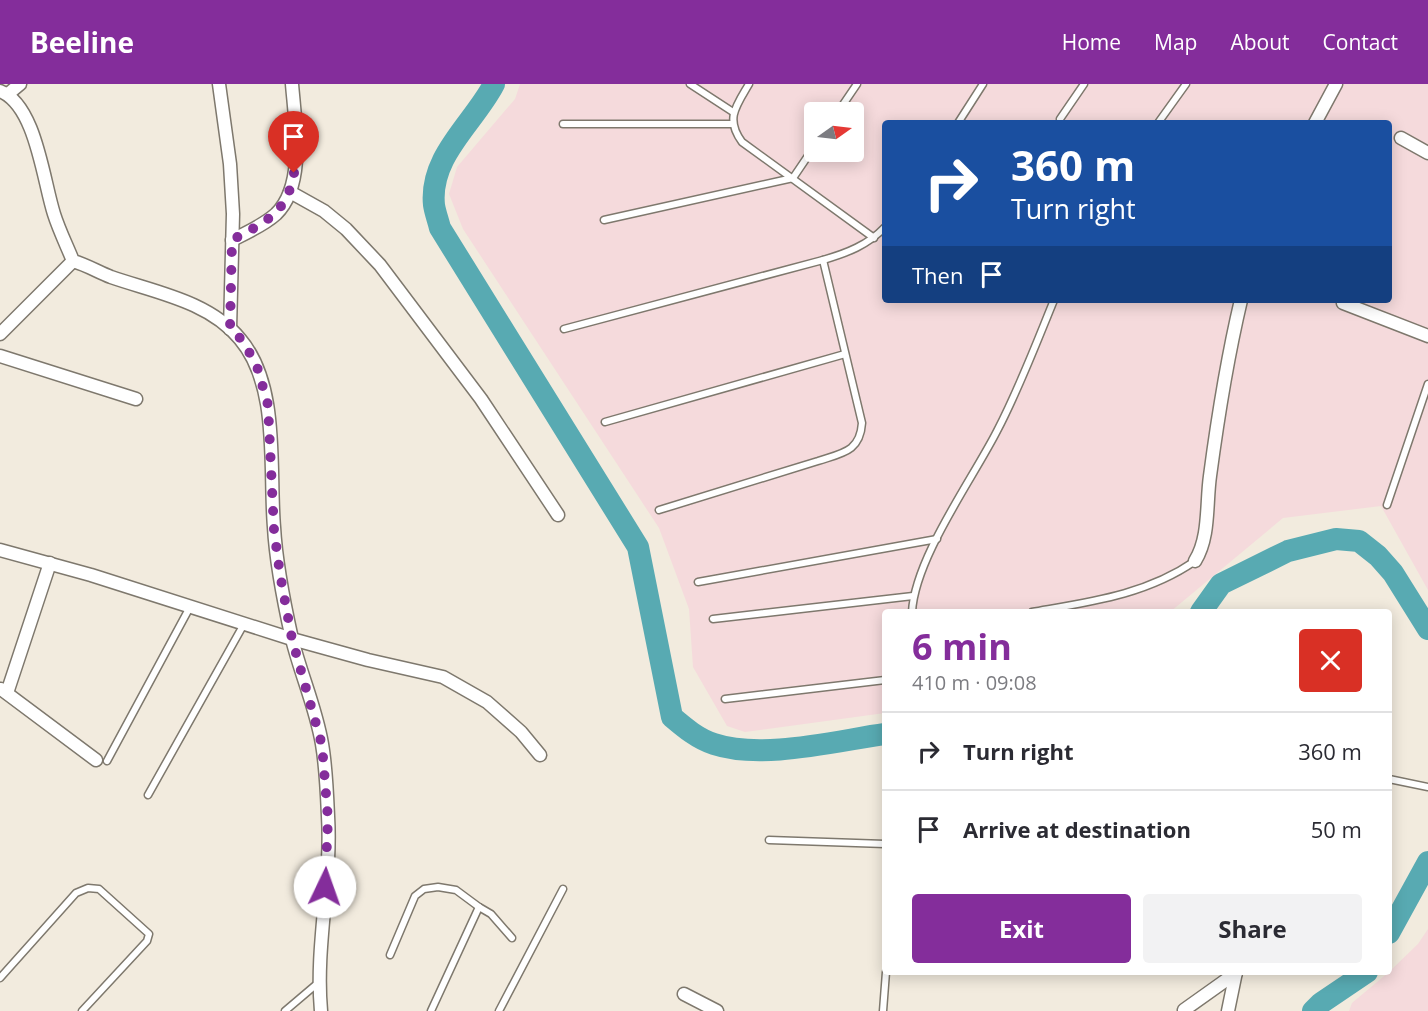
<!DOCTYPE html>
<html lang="en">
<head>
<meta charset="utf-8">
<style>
  body { margin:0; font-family:"Open Sans",sans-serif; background:#f2f2f3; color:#2b2b33; height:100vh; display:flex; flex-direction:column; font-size:22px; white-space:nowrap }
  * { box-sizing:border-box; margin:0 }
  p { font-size:20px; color:#7c7c81 }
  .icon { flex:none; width:33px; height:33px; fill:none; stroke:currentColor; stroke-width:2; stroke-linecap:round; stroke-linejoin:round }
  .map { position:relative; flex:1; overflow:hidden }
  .sheet { position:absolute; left:882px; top:525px; width:510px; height:366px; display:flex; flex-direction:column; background:#fff; border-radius:6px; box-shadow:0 3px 15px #0003 }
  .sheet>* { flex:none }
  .banner { position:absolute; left:882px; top:36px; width:510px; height:183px; border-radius:6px; box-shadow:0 3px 15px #0003; background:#1a4fa0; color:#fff; overflow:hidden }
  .needle { width:39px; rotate:76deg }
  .controls { position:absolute; left:804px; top:18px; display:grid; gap:12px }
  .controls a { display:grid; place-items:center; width:60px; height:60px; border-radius:6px; background:#fff; box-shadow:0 3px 15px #0003; font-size:30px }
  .pin { position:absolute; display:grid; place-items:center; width:51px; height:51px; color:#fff; margin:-62px -26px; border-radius:50% 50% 50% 0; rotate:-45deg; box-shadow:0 0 6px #0007 }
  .pin .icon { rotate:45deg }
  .me { position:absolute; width:66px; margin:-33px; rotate:3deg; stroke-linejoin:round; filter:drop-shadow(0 0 4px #0008) }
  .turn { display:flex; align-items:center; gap:21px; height:126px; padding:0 30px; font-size:27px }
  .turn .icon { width:78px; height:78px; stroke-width:2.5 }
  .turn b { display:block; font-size:42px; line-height:51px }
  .then { display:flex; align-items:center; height:57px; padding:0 30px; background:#0003; gap:12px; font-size:22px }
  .round { display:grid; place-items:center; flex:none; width:63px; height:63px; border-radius:6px; background:#f2f2f3 }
  .overview { display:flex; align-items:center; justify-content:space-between; height:102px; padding:0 30px }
  h1 { font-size:36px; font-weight:700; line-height:45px; color:#842d9b }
  .primary-button { display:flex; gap:12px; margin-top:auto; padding:12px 30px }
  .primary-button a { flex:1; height:69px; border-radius:6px; background:#842d9b; color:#fff; font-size:24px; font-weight:700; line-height:69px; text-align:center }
  .primary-button a+a { background:#f2f2f3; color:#2b2b33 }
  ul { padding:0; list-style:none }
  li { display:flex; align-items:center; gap:18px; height:78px; padding:0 30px; border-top:2px solid #e1e1e2 }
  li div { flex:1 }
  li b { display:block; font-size:22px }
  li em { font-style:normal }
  header { display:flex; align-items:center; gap:36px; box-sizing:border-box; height:84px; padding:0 30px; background:#842d9b; color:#fff }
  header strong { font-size:28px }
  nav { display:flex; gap:33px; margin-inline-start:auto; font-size:21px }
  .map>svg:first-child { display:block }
  .industrial { fill:#f5dadc; fill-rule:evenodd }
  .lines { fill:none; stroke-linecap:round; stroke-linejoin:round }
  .river { stroke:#58aab2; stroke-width:22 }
  .service-casing { stroke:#7e786d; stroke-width:9 }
  .minor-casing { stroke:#7e786d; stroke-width:15 }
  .service { stroke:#fff; stroke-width:6 }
  .minor { stroke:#fff; stroke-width:12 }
  .route { stroke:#842d9b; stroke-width:10; stroke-dasharray:0 18 }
</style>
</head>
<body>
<header>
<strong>Beeline</strong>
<nav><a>Home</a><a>Map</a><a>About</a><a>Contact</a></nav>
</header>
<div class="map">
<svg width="1428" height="927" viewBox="0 0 1428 927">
  <rect width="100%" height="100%" fill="#f2ebde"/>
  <g class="industrial">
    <path d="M520 0H1428V506L1381 422 1283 434 1170 528H885V629L745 648 727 642 693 583 689 525 659 444 463 145 449 110 457 83 515 15ZM814 28H854V68H814ZM885 39H1389V216H885Z"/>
    <polygon points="1428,845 1428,927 1349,927 1352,919 1389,888 1418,860"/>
  </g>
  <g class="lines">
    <g class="river">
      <path d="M494 0C474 39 429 72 434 121 435 128 438 136 440 144L638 463 672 633C685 644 698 655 714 660 762 676 835 657 885 650"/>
      <polyline points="1201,528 1221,500 1288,467 1336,455 1359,457 1378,472 1393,489 1428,545"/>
      <polyline points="1389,849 1428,778"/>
      <polyline points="1313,927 1321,919 1367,888"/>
    </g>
    <defs>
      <g id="service">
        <polyline points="690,0 733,28"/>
        <path d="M749 0C736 22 725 35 742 58L874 154"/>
        <polyline points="838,28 857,0"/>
        <polyline points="1060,35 1084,0"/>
        <polyline points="958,39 983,0"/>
        <polyline points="1158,39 1186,0"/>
        <polyline points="563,40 732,40"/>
        <polyline points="604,136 793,94 814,63"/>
        <path d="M564 245 823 176C847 169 868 161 885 143"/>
        <polyline points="605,338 845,270"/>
        <polyline points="1387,421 1428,300"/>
        <path d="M659 426 818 377C842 369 860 368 862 339L823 176"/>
        <polyline points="698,498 937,455"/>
        <path d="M912 528C915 474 972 396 997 347 1019 305 1036 260 1054 216"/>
        <path d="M1032 528C1089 518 1146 511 1195 477"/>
        <polyline points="713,535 913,512"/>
        <polyline points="725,615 885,596"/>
        <polyline points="107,677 190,523"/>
        <polyline points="1389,695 1428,703"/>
        <polyline points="148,711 244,540"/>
        <polyline points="769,756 885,760"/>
        <polyline points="390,871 415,812 424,805 438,803 456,806 479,823"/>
        <polyline points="0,894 76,809 88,804 99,805 149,850 147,857 82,927"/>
        <polyline points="285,927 318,899"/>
        <polyline points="431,927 479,823 491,830 512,854"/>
        <polyline points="499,927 563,805"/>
        <polyline points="883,927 886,888"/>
      </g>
      <g id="minor">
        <polyline points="219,0 230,80 233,130 230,245"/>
        <path d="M0 7C36 21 43 96 54 130 59 146 67 162 73 177 87 181 98 188 111 193 154 208 209 217 240 255 280 302 269 385 274 443 276 480 284 519 292 555 301 591 316 624 322 660 326 683 327 709 328 732 332 797 315 862 321 927"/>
        <polyline points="8,10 20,0"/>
        <polyline points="1315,39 1336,0"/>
        <polyline points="1401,54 1428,69"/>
        <polyline points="290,108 324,127 346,145 380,181 481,315 558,431"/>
        <path d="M232 156C246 149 264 141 276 130 306 101 295 38 292 0"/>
        <polyline points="1343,219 1428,252"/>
        <polyline points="0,250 73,177"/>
        <polyline points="0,272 136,315"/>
        <polyline points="0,466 91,491 292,555 368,576 443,593 487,618 521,648 540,671"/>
        <path d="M1195 477C1210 453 1206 420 1210 392 1218 332 1227 275 1241 216"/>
        <polyline points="1,605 96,676"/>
        <polyline points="7,609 50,479"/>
        <polyline points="684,910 717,927"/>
        <polyline points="1184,926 1236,889"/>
        <polyline points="1228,927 1236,888"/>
      </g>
    </defs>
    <use href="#service" class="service-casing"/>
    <use href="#minor" class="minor-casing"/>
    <use href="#service" class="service"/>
    <use href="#minor" class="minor"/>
  </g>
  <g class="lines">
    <path class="route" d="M294 89C287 130 265 138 232 156L230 245 240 254 256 279 268 321 274 446 280 490 292 555 322 661 328 735 325 803"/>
  </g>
</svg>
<div class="controls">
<a><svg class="needle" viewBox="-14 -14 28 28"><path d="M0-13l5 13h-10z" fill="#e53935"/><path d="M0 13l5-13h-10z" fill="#7c7c81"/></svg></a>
</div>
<div class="pin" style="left:294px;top:89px;background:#d93025"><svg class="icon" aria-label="arrive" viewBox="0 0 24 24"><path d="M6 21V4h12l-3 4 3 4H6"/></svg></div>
<svg class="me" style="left:325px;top:803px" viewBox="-20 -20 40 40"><circle r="19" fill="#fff"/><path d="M0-13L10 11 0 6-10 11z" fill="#842d9b"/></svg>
<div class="banner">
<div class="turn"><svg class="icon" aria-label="right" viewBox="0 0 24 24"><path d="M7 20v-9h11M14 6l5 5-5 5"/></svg><div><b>360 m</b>Turn right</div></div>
<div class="then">Then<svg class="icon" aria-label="arrive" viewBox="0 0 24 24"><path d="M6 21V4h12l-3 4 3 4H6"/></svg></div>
</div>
<section class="sheet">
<div class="overview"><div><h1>6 min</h1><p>410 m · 09:08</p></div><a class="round" style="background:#d93025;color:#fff"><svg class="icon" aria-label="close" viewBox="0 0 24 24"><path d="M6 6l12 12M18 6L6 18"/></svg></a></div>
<ul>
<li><svg class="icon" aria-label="right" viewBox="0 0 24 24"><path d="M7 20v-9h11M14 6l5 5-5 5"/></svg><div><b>Turn right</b></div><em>360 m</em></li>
<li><svg class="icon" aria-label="arrive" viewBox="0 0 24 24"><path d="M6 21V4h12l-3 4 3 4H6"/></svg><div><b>Arrive at destination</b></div><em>50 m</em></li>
</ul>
<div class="primary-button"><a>Exit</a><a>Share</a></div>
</section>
</div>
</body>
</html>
